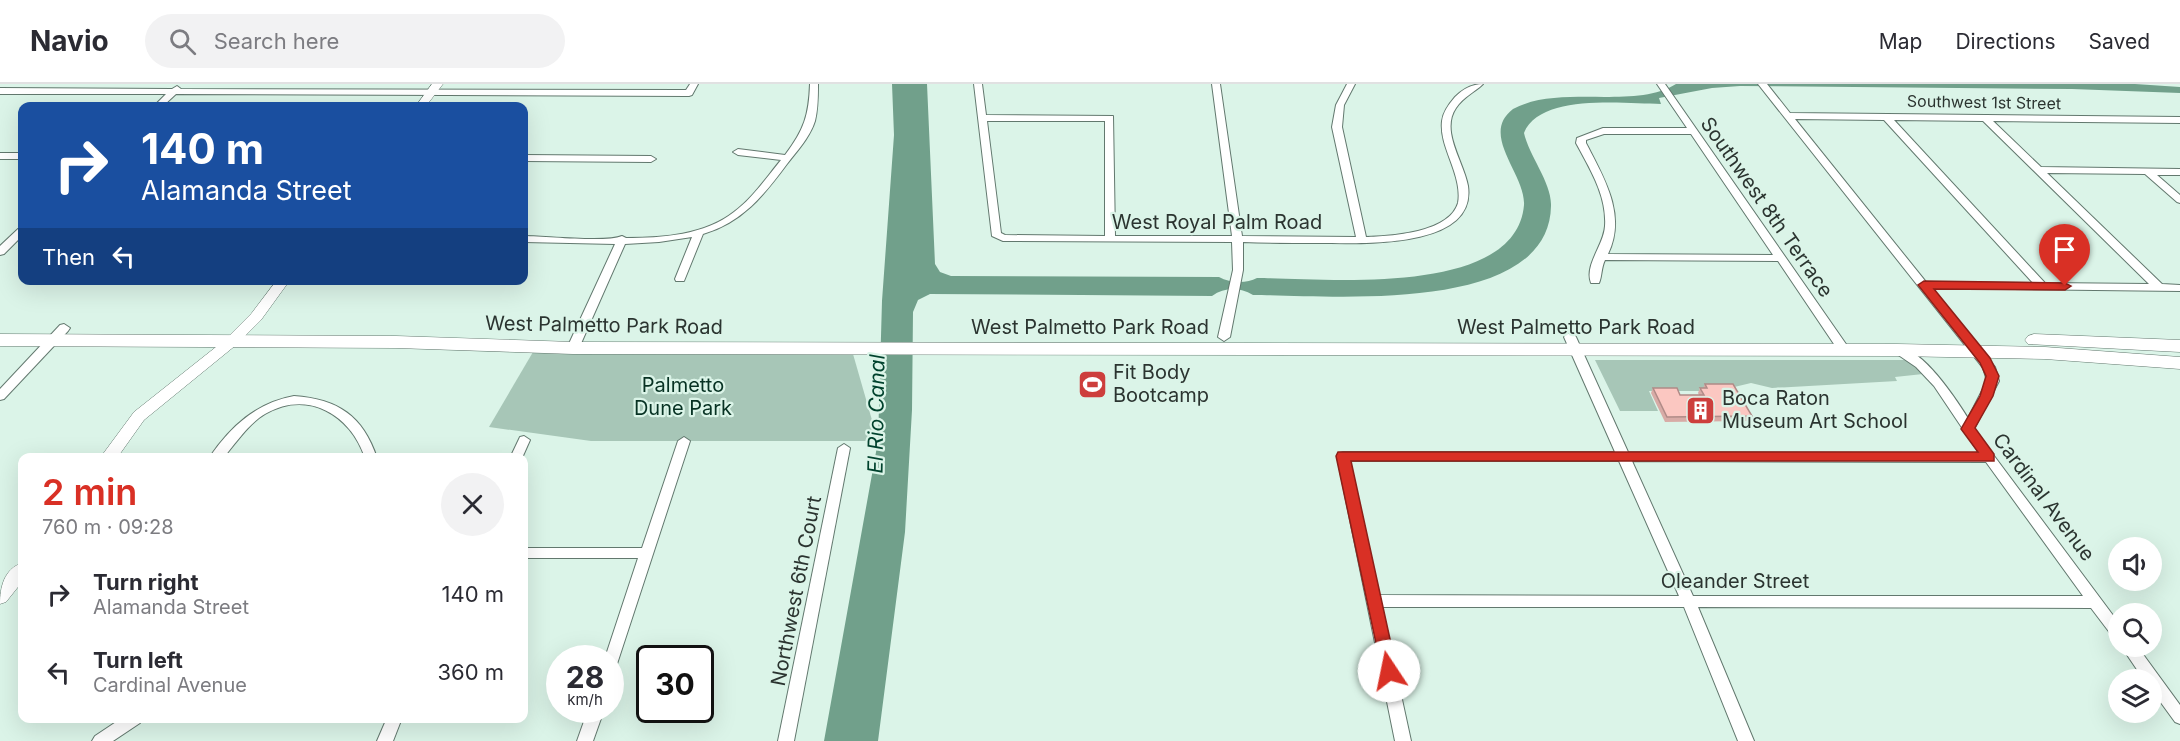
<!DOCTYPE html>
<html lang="en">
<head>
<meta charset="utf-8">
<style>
  body { margin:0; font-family:Inter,sans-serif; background:#f2f2f3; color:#2b2b33; height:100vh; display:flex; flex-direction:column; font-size:22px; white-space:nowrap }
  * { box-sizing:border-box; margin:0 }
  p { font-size:20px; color:#7c7c81 }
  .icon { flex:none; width:33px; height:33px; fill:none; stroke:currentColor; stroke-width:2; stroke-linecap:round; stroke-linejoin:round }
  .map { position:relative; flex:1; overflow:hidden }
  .details { position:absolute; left:18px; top:369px; width:510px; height:270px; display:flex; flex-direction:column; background:#fff; border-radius:12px; box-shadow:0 6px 24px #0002 }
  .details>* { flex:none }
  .top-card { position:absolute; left:18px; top:18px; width:510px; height:183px; border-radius:12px; box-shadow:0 6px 24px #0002; background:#1a4fa0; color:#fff; overflow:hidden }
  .controls { position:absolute; left:2108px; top:453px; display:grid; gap:12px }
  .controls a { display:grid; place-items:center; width:54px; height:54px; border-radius:50%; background:#fff; box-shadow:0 6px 24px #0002; font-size:30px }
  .speed { position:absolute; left:546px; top:561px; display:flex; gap:12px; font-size:30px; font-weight:700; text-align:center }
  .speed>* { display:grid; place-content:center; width:78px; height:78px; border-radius:50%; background:#fff; box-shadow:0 6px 24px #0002; line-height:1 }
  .speed small { font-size:15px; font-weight:400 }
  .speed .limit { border:3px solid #111; border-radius:9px; background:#fff; color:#111 }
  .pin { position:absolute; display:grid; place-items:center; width:51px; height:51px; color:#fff; margin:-62px -26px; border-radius:50% 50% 50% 0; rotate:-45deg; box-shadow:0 0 6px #0007 }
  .pin .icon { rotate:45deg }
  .me { position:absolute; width:66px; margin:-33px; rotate:349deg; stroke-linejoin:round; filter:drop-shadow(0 0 4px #0008) }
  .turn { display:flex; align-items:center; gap:21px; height:126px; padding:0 24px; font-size:27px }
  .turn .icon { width:78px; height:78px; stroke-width:2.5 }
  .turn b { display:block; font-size:42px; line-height:51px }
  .then { display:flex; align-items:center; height:57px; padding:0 24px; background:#0003; gap:12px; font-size:22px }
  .round { display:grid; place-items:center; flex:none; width:63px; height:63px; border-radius:32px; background:#f2f2f3 }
  .head { display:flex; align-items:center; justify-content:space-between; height:102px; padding:0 24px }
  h1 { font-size:36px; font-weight:600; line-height:45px; color:#d93025 }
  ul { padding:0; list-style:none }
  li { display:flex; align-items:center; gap:18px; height:78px; padding:0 24px }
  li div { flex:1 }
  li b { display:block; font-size:22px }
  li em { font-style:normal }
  header { display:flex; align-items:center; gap:36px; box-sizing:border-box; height:84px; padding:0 30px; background:#fff; border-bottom:2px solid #e1e1e2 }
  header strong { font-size:28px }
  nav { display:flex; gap:33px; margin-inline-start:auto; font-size:21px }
  .search { width:420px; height:54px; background:#f2f2f3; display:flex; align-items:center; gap:15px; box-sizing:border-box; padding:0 21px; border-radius:33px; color:#7c7c81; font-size:22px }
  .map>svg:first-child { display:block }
  .green { fill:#a7c6b7 }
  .water { fill:#71a08b }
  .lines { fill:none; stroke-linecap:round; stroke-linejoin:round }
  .minor-casing { stroke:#62786e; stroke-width:2 }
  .tertiary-casing { stroke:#62786e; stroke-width:1 }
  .primary-casing { stroke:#62786e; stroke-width:1 }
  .minor { fill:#fff; fill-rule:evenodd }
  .tertiary { fill:#fff; fill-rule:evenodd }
  .primary { fill:#fff; fill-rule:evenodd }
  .wall { fill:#d8aba6 }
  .building { fill:#fbc7c1; stroke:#b08b87; stroke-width:1.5 }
  .route { fill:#d93025; stroke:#8d1f18; stroke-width:1.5 }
  .labels { text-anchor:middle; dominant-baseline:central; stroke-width:4.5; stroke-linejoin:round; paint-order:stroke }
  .far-street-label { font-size:16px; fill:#2b3430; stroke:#dbf4e8 }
  .street-label { font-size:20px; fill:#2b3430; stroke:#dbf4e8 }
  .poi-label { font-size:20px; fill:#2b3430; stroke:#dbf4e8; text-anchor:start }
  .park-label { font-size:20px; fill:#073223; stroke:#dbf4e8 }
  .water-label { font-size:21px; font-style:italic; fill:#00422d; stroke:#dbf4e8 }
</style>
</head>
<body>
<header>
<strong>Navio</strong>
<div class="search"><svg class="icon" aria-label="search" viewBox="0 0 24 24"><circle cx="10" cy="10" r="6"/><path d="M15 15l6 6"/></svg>Search here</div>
<nav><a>Map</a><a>Directions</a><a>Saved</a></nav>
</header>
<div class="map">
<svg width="2180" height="657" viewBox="0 0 2180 657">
  <rect width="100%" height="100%" fill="#dbf4e8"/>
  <g class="green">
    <polygon points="533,268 853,270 878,357 591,357 489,343"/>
    <polygon points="1595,276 1909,276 1923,290 1895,293 1897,297 1772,304 1751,299 1730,304 1699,304 1700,307 1649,307 1658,327 1620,327"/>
  </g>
  <path class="water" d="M892 0H927L935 180 940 188 951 192 1219 193C1230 199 1246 200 1257 194 1321 194 1516 215 1524 121 1526 90 1479 51 1513 25 1559 0 1635 26 1676 0H2135L2180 3V9L2072 5 1740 2 1712 4 1659 14 1661 20C1625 20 1540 9 1524 49 1529 72 1552 99 1551 122 1549 233 1326 211 1253 211 1239 203 1225 203 1212 212L930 210 918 216 913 228 912 326 905 448 878 657H824L878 357 882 217 894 51Z"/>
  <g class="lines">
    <defs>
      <g id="minor">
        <polygon points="690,0 698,0 692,11 689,12 176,10 163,22 154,22 166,10 0,10 0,4 172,5 177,2 181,5 686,6"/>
        <path d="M810 0H818C818 12 818 25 815 37 810 53 797 67 787 80 764 111 742 139 703 150L684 197H676L675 195 692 153 659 158 625 160 579 264 573 268 569 267 567 264 615 160 524 158V152C545 152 606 159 622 152L626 154C662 154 705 151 734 128 753 114 766 94 781 76L738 71 733 68 738 65 785 71C804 46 809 31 810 0Z"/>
        <path d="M974 0H982L986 31 1113 32 1115 152H1232L1212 0H1220L1242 152 1356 153 1332 43 1336 21 1347 0H1355L1344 21 1342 43 1366 153C1391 152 1449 149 1458 119 1460 109 1457 96 1454 87 1449 71 1440 54 1442 37 1443 28 1449 20 1455 13 1463 5 1472 0 1483 0 1475 8 1463 13 1456 24 1440 47 1464 78 1468 102 1477 166 1359 159 1320 159 1294 159 1269 159 1243 158V186L1230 253 1224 257 1218 253 1233 186 1232 158 1003 157 992 152ZM987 37H1105V152L1005 151 1001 149Z"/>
        <path d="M1657 0H1665L1848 263 1850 266 1848 269H1840L1778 177 1605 176C1601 184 1602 193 1599 199H1591C1584 181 1604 161 1605 142 1607 112 1590 85 1576 59L1577 54 1603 44H1687ZM1604 50H1691L1773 171 1608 170C1627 131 1604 94 1586 59V56Z"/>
        <path d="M1758 0H1767L1790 29 2180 33V39L1993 37 2041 83 2180 85V91H2157L2180 111V119L2177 118 2145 90 2047 89 2162 200 2180 201V207L1932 204 1995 283 1999 297 1974 345 2118 538V555L2113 553 2091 524 1698 523 1754 657H1738L1684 523H1382L1411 657H1395L1337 372 1339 369 1343 368H1615L1564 253 1566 250H1574L1576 253 1628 368 1979 369 1934 302 1916 283 1891 266 1893 263C1919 258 1956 315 1968 334L1987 297 1983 284ZM1795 35 1884 36 2033 199 1926 198ZM1894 36 1983 37 2149 200 2045 199ZM1350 377H1619L1679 512 1379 511ZM1632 377 1986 378 2083 512H1693Z"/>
        <rect x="0" y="69" width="22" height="6"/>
        <polygon points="524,71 651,72 656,75 651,78 524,77"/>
        <polygon points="22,144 22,152 4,170 0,171 0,162 18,145"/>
        <polygon points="64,240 70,244 68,247 4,315 0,316 0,305 60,241"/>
        <path d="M294 312C338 315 363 332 377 374H365C351 331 308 305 265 330 248 340 236 359 223 374H209C231 342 256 319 294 312Z"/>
        <polygon points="524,352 530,356 522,374 510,374 520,353"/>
        <polygon points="684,353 690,357 617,580 615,584 610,586 610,574 605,574 638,474 524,474 524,464 642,464 678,357"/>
        <polygon points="844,360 850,364 794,657 778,657 838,364"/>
        <polygon points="2121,562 2137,562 2180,621 2180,640 2175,638 2151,605 2151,596 2144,596"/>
        <polygon points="588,626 604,626 593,657 577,657"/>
        <polygon points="122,634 142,634 140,639 113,657 92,657 95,652"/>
        <polygon points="387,634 402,634 393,657 377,657"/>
      </g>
      <g id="tertiary">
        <polygon points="432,0 443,0 426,22 416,22"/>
        <polygon points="277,196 290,196 261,236 236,261 144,336 117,374 100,374 134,328 226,255 251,230"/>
        <path d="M22 479V498L6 518 0 520C0 503 4 485 22 479Z"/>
      </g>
      <g id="primary">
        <polygon points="0,250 396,252 573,258 1897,260 2045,263 2180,273 2180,285 2045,275 1897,272 573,270 396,264 0,262"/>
        <polygon points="2034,250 2180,256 2180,268 2028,260 2025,256 2028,252"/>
      </g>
    </defs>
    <use href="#minor" class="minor-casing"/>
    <use href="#tertiary" class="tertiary-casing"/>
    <use href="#primary" class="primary-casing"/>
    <use href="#minor" class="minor"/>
    <use href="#tertiary" class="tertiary"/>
    <use href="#primary" class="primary"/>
  </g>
  <polygon class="wall" points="1705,300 1752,332 1749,337 1665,338 1651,309 1653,304 1680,311 1699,311 1698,309 1700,304 1703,304"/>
  <polygon class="building" points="1705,300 1733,300 1752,332 1667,333 1653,304 1677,304 1680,311 1704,311 1700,304 1707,304"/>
  <polygon class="route" points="1924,197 2065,199 2071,202 2065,206 1934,205 1990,274 1999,292 1993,312 1975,344 1994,370 1994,377 1351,377 1397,587 1395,592 1383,592 1336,372 1338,368 1978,368 1961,345 1980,312 1986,292 1980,279 1918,201"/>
  <defs>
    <symbol id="stadium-square" viewBox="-11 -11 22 22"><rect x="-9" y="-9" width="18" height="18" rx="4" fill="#cd3e3c" stroke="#dbf4e8"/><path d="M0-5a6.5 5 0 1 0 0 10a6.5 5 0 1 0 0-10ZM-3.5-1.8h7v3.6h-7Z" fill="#fff"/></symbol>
    <symbol id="building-square" viewBox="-11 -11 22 22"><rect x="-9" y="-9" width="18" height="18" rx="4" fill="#cd3e3c" stroke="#dbf4e8"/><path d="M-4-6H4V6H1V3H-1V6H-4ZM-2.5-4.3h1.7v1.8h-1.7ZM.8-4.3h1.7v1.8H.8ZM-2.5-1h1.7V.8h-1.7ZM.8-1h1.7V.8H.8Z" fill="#fff"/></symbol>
  </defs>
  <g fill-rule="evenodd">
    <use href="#stadium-square" x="1076" y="284" width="33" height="33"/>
    <use href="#building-square" x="1684" y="310" width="33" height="33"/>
  </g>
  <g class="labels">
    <g class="far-street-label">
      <text transform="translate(1984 18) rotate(1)">Southwest 1st Street</text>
    </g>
    <g class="street-label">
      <text transform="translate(1767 123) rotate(55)">Southwest 8th Terrace</text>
      <text x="1217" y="138">West Royal Palm Road</text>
      <text transform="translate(604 241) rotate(1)">West Palmetto Park Road</text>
      <text x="1090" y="243">West Palmetto Park Road</text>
      <text x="1576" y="243">West Palmetto Park Road</text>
      <text transform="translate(2044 413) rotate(53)">Cardinal Avenue</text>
      <text x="1735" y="497">Oleander Street</text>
      <text transform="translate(796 507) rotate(-79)">Northwest 6th Court</text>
    </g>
    <g class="poi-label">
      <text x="1113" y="288">Fit Body<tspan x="1113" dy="23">Bootcamp</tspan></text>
      <text x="1722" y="314">Boca Raton<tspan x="1722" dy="23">Museum Art School</tspan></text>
    </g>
    <g class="park-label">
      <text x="683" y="301">Palmetto<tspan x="683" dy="23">Dune Park</tspan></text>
    </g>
    <g class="water-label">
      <text transform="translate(876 330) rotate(-89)">El Rio Canal</text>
    </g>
  </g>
</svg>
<div class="controls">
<a><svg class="icon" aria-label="sound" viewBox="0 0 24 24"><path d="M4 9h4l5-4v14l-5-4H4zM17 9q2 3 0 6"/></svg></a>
<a><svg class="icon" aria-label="search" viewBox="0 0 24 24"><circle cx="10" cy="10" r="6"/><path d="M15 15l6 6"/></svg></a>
<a><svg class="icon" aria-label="layers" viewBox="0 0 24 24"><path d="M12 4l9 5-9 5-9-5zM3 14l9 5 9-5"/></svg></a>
</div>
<div class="speed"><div>28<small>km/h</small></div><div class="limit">30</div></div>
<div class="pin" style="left:2065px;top:202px;background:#d93025"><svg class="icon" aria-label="arrive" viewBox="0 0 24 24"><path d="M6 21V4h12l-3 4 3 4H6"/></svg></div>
<svg class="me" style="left:1389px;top:587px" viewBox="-20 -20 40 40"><circle r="19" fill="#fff"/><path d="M0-13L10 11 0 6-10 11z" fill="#d93025"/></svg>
<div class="top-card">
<div class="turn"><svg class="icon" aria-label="right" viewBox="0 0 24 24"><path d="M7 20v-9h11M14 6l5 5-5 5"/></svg><div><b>140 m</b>Alamanda Street</div></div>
<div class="then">Then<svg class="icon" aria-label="left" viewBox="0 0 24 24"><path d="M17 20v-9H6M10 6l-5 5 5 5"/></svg></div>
</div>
<section class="details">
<div class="head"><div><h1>2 min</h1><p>760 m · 09:28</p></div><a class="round"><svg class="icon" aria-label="close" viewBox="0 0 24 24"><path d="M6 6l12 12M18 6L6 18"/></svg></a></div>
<ul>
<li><svg class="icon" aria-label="right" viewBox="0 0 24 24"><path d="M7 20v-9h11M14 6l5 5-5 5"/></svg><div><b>Turn right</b><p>Alamanda Street</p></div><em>140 m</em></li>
<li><svg class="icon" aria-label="left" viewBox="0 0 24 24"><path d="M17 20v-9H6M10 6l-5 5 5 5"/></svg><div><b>Turn left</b><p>Cardinal Avenue</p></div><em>360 m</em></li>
</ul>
</section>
</div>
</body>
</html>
